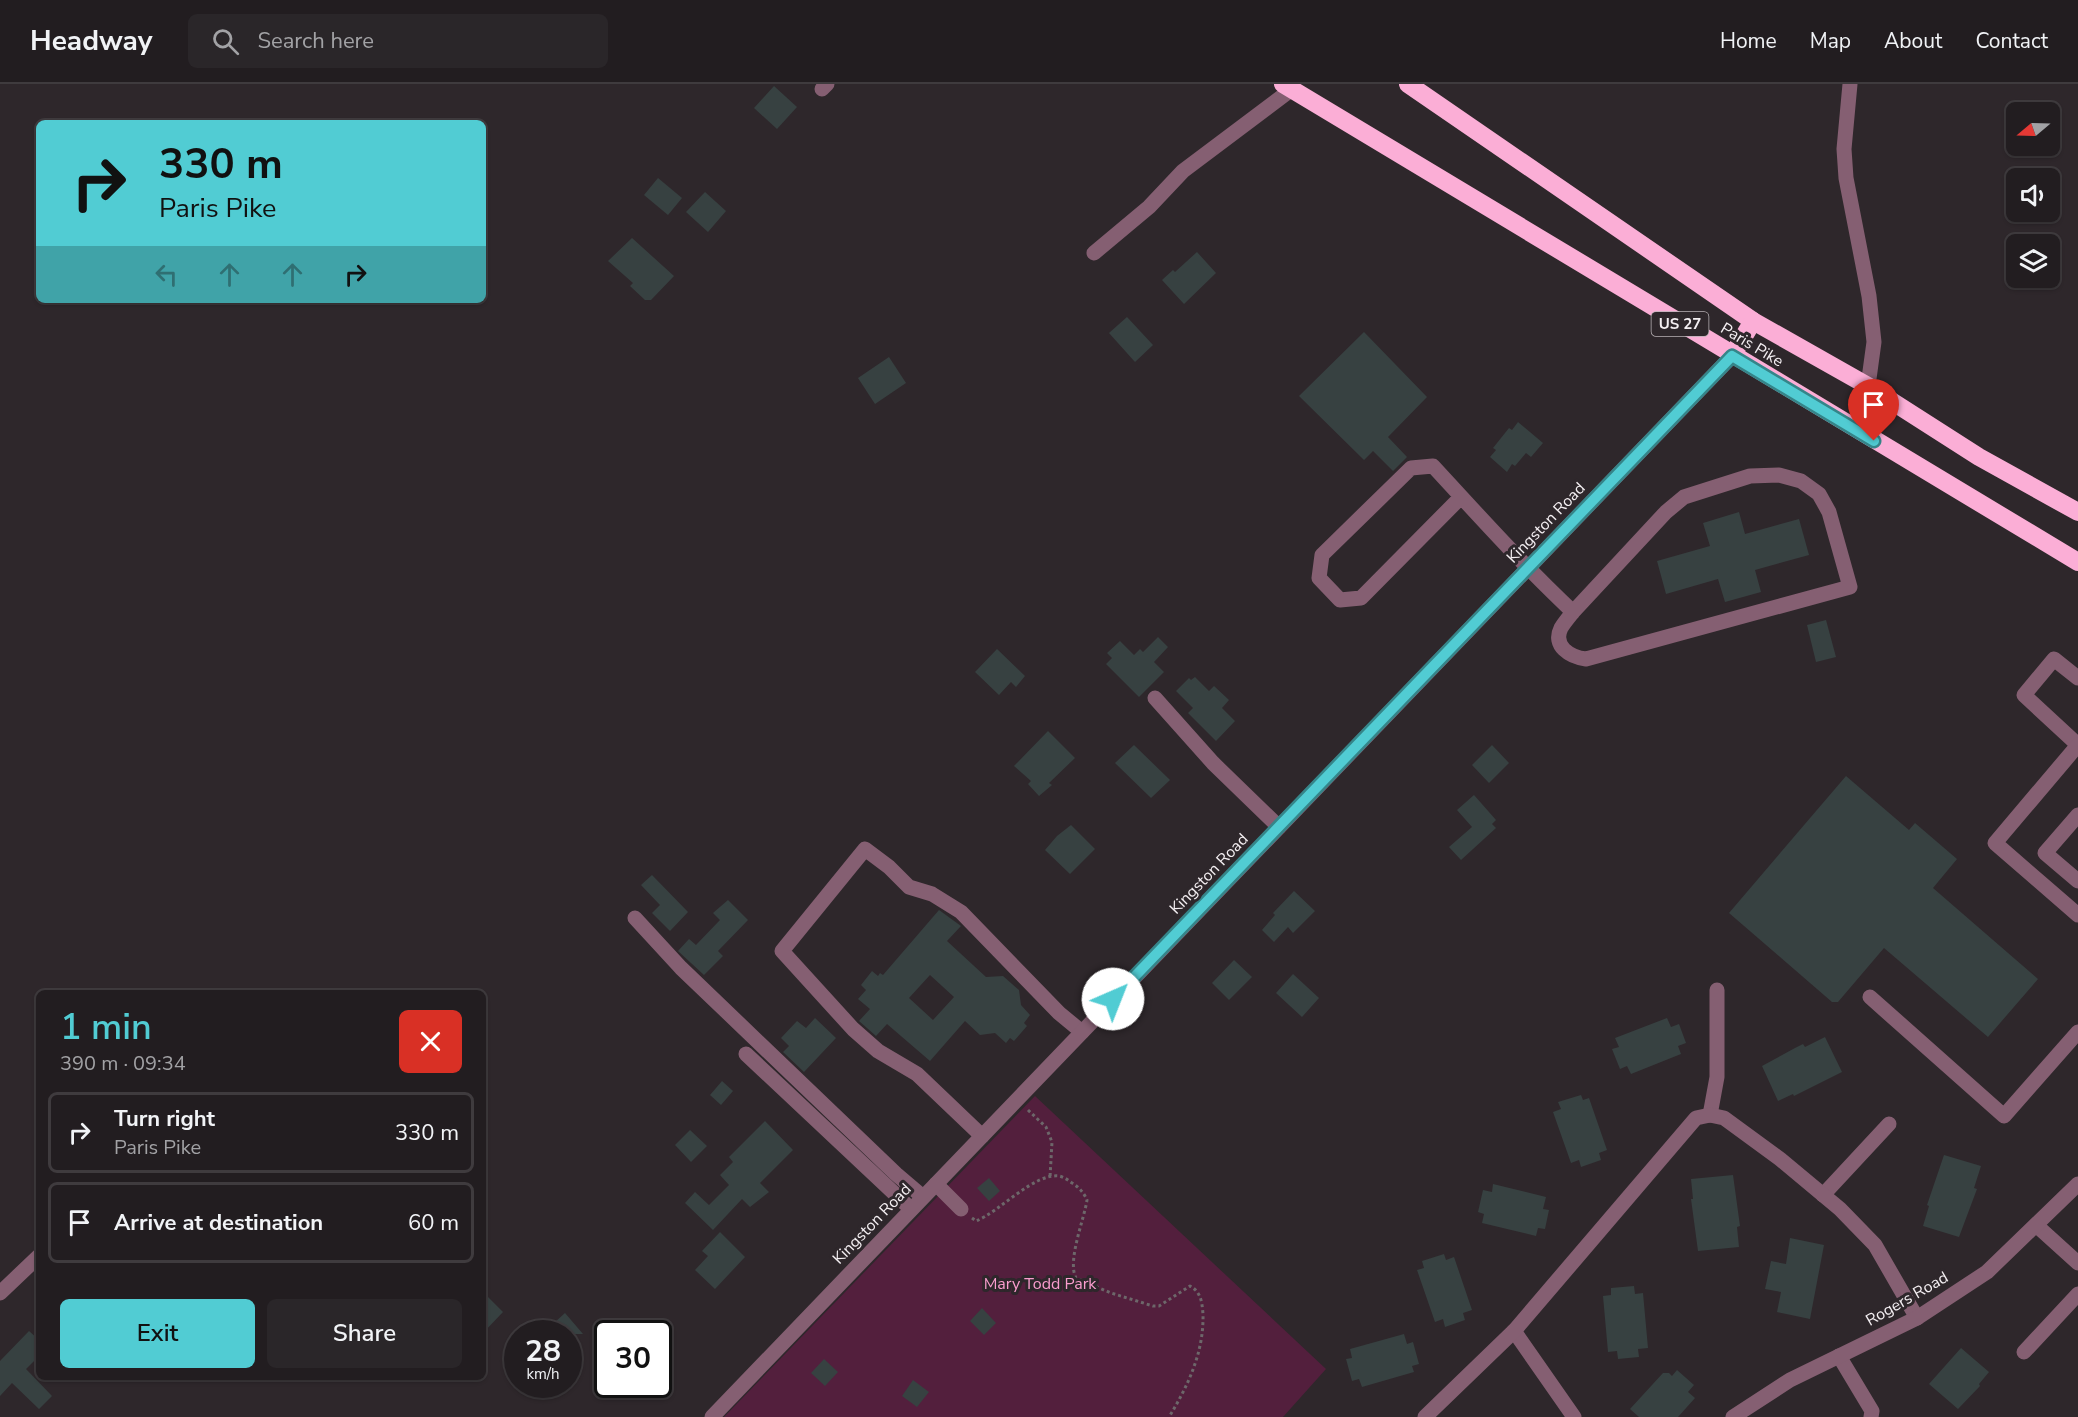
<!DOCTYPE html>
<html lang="en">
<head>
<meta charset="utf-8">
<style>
  body { margin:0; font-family:"Nunito Sans",sans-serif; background:#2a2629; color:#f1f3f6; height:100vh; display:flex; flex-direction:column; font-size:22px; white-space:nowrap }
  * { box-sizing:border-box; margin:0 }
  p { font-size:20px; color:#a2a2a5 }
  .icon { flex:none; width:33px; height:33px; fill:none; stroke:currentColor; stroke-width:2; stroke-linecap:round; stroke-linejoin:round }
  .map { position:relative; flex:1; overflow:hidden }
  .drawer { position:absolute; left:36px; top:906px; width:450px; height:390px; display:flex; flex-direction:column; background:#221d20; border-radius:9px; box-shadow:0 2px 4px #0004,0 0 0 2px #3f3b3e }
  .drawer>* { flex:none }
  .banner { position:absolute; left:36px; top:36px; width:450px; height:183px; border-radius:9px; box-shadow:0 2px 4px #0004,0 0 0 2px #3f3b3e; background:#51ccd3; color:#111; overflow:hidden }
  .needle { width:39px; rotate:251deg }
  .buttons { position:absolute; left:2006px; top:18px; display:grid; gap:12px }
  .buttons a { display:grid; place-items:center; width:54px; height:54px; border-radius:9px; background:#221d20; box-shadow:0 2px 4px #0004,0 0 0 2px #3f3b3e; font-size:30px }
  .speed { position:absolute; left:504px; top:1236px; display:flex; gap:12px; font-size:30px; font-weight:700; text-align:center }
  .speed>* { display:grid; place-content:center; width:78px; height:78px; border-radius:50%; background:#221d20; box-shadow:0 2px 4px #0004,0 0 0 2px #3f3b3e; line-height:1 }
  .speed small { font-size:15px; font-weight:400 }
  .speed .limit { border:3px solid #111; border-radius:9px; background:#fff; color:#111 }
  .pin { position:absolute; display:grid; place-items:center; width:51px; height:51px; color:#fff; margin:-62px -26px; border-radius:50% 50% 50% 0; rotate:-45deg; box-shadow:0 0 6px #0007 }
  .pin .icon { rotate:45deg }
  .me { position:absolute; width:66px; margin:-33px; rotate:44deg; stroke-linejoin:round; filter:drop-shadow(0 0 4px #0008) }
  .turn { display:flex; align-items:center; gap:21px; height:126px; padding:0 24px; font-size:27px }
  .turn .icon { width:78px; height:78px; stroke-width:2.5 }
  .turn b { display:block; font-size:42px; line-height:51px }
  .lanes { display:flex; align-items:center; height:57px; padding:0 24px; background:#0003; justify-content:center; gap:30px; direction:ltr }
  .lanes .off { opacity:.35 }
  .round { display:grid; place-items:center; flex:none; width:63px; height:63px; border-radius:9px; background:#2a2629 }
  .summary { display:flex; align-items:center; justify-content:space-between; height:102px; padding:0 24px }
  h1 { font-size:36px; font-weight:600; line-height:45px; color:#51ccd3 }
  .primary-button { display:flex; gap:12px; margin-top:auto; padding:12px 24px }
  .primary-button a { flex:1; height:69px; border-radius:9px; background:#51ccd3; color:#111; font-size:24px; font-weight:600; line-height:69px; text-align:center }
  .primary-button a+a { background:#2a2629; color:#f1f3f6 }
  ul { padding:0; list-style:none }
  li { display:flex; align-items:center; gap:18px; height:81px; margin:0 12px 9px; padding:0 12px; border:3px solid #3f3b3e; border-radius:9px }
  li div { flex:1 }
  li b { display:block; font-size:22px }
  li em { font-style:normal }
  header { display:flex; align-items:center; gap:36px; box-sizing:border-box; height:84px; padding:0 30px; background:#221d20; border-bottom:2px solid #3f3b3e }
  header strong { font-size:28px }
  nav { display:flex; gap:33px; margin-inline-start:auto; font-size:21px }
  .search { width:420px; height:54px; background:#2a2629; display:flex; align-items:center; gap:15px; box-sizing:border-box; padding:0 21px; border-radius:9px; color:#a2a2a5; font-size:22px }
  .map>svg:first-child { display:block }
  .green { fill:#531f3d }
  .building { fill:#374141; fill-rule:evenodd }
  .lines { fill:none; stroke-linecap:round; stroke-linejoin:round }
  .path { stroke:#6d676a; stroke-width:3; stroke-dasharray:3 3; stroke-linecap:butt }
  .minor { stroke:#855f72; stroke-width:15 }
  .highway { stroke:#fbaed6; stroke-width:18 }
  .route-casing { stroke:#358589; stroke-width:15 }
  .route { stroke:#51ccd3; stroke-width:10 }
  .labels { text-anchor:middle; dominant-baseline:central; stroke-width:6; stroke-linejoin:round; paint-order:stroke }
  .shield { fill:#2e272b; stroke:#b9b3b6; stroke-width:1.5 }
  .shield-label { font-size:15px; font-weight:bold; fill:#f4eff2 }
  .street-label { font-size:16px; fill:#f4eff2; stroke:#2e272b }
  .park-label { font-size:16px; fill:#fb9dcf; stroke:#2e272b }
</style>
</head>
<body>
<header>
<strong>Headway</strong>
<div class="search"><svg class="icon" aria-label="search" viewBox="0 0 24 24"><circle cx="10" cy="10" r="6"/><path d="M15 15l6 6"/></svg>Search here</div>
<nav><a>Home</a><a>Map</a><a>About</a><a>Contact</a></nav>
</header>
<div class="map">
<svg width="2078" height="1333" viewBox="0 0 2078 1333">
  <rect width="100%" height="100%" fill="#2e272b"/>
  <polygon class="green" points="1035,1012 1326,1285 1283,1333 724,1333"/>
  <g class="building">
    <polygon points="774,2 797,23 777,45 754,24"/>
    <polygon points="658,94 682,114 668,131 644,111"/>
    <polygon points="705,108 726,127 708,148 686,128"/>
    <polygon points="632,154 674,192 651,216 645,216 630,202 633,199 608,177"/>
    <polygon points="1197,168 1216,189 1184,220 1162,196 1173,186 1175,188"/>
    <polygon points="1127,233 1153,261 1135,278 1109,249"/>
    <polygon points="1364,248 1427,313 1388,353 1407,373 1393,387 1373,367 1364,376 1299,312"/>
    <polygon points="889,273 906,299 875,320 858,294"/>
    <polygon points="1518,338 1543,359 1531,373 1526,369 1515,382 1512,380 1507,388 1490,373 1496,366 1493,364 1509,344 1512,346"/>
    <polygon points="1739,428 1745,450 1799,435 1809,471 1755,486 1761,508 1725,518 1718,495 1666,510 1657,477 1710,462 1703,439"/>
    <polygon points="1826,536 1836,573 1816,578 1807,541"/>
    <polygon points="1158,553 1168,563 1154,578 1164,588 1139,613 1106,580 1112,574 1107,569 1120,557 1134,571 1140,565 1143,568"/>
    <polygon points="997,565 1025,592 1016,603 1011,598 999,611 975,588"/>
    <polygon points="1195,593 1209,607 1214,602 1229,616 1222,624 1235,637 1216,657 1188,629 1193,624 1176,607 1189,594 1191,596"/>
    <polygon points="1048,647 1075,674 1049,699 1052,701 1039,712 1028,700 1031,697 1014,682"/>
    <polygon points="1134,661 1170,696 1151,714 1115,679"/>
    <polygon points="1492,661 1509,679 1489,699 1472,681"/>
    <polygon points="1846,692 1909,746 1915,739 1957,775 1933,804 2038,895 1988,953 1884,864 1838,918 1832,918 1729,829"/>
    <polygon points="1474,711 1496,736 1492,740 1496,744 1461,776 1449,763 1472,743 1457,726"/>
    <polygon points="1071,741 1095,765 1070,790 1045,766 1057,752"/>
    <polygon points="652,791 688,828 670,847 652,829 660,821 641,801"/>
    <polygon points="1294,807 1315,827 1293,849 1288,843 1274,858 1262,846 1275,831 1273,829"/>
    <polygon points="728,816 748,836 718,867 723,872 704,891 678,867 689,855 696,861 720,836 713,829"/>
    <path d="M939 826 961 842 947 857 986 893 1003 892 1019 906 1021 921 1030 931 1024 939 1027 942 1014 957 1010 954 1006 959 995 949 980 951 965 937 930 977 887 940 876 952 859 937 870 925 858 915 866 906 861 901 872 887 878 892 880 889 883 891ZM930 891 954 913 933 936 909 914Z"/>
    <polygon points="1234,876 1252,893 1229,916 1212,899"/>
    <polygon points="1293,890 1319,914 1302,933 1276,909"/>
    <polygon points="815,934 836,954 804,988 783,968 789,962 781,954 797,937 806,944"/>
    <polygon points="1667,934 1671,943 1679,940 1686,959 1678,962 1681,970 1631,990 1627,982 1620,985 1612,965 1619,963 1615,954"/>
    <polygon points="1825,953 1842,988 1794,1012 1793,1010 1778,1017 1762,982 1795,964 1803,960 1805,963"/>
    <polygon points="722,997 733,1007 721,1021 710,1011"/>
    <polygon points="1581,1011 1583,1016 1589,1014 1607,1066 1599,1069 1601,1076 1581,1083 1579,1076 1571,1079 1553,1028 1561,1025 1558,1018"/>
    <polygon points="765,1037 793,1066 760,1099 769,1108 750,1123 742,1115 713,1146 685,1119 695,1108 709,1121 729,1101 720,1091 733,1078 729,1073"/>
    <polygon points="690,1046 707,1062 691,1078 675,1061"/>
    <polygon points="1944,1071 1981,1082 1974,1104 1977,1105 1959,1153 1923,1142 1929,1122 1927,1121"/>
    <polygon points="1733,1091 1740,1142 1737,1143 1739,1163 1698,1167 1691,1115 1693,1115 1691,1095"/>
    <polygon points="989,1094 1000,1107 989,1117 977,1104"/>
    <polygon points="1493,1100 1546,1113 1543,1125 1549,1126 1545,1145 1538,1144 1536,1152 1482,1139 1484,1130 1478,1128 1483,1106 1492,1108"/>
    <polygon points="720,1148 745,1173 715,1205 695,1186 708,1172 702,1167"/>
    <polygon points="1790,1154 1824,1161 1810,1235 1777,1228 1781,1208 1765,1205 1771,1177 1786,1180"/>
    <polygon points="1444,1170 1446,1176 1454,1173 1472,1226 1463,1229 1465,1236 1445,1243 1443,1235 1435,1238 1417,1186 1424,1184 1422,1177"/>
    <polygon points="1634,1202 1635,1210 1643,1209 1648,1264 1638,1265 1639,1273 1618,1275 1617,1267 1608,1268 1603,1212 1611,1211 1611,1204"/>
    <polygon points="483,1208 503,1228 483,1249"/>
    <polygon points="982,1224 996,1239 984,1251 970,1237"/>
    <polygon points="565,1229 583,1250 542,1250"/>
    <polygon points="29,1247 39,1256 39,1272 26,1285 52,1312 39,1325 12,1299 0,1312 0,1277"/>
    <polygon points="1404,1250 1407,1260 1413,1258 1419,1280 1412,1282 1414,1288 1362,1303 1359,1295 1352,1297 1346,1275 1352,1274 1350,1265"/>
    <polygon points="1961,1264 1989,1288 1979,1300 1980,1302 1958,1325 1929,1300"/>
    <polygon points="824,1275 838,1288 825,1302 811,1289"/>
    <polygon points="1677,1286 1694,1301 1688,1308 1695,1314 1678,1333 1639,1333 1630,1325 1663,1289 1669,1289 1672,1292"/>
    <polygon points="913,1296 929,1308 917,1323 902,1312"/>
  </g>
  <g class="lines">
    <g class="path">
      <polyline points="1028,1026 1046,1043 1052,1058 1050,1093"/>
      <path d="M972 1134 976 1137C999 1128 1034 1089 1059 1092 1064 1093 1068 1096 1072 1099 1079 1103 1084 1109 1087 1116 1084 1136 1067 1177 1076 1194L1111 1209 1153 1222H1159L1190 1202C1201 1208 1202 1218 1203 1230 1204 1268 1188 1302 1169 1333"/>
    </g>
    <g class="minor">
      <polyline points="1850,0 1844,65 1846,94 1869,212 1874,258 1868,302"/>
      <polyline points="822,5 827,0"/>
      <polyline points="1094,169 1149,123 1183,87 1292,5"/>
      <path d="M1461 413 1361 514 1340 516 1319 494 1322 471 1411 384 1433 382C1479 432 1524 482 1573 528 1569 533 1564 539 1561 544 1552 562 1570 573 1586 575L1850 503 1829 428 1819 410 1801 397 1779 391 1750 392 1684 413 1666 428 1573 528"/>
      <polyline points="2078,594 2054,575 2024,611 2078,661"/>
      <polyline points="1155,614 1213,679 1279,743"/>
      <polyline points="2078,661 1995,759 2078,831"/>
      <polyline points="2078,731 2045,769 2078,797"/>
      <polyline points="635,834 681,884 896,1090 923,1113"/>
      <polyline points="1870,913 2004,1032 2078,948"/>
      <polyline points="746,970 911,1125"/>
      <polyline points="1710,1031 1717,993 1717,906"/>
      <polyline points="982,1052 917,990 878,967 853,945 782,867 865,765 889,783 909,803 932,810 961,828 1059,929 1082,948"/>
      <polyline points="936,1100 961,1125"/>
      <polyline points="1823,1111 1889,1040"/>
      <polyline points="2036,1141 2078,1179"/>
      <polyline points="0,1209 39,1172"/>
      <polyline points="1514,1247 1574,1333"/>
      <polyline points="2024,1268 2078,1210"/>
      <polyline points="1839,1272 1872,1327 1871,1333"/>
      <polyline points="712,1333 1732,272"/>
      <polyline points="1425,1333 1514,1247 1696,1034 1710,1031 1724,1034 1780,1075 1840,1125 1875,1161 1917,1234"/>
      <polyline points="1733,1333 1790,1296 1917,1234 1987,1188 2078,1100"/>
    </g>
    <g class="highway">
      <polyline points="1283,0 2078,478"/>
      <polyline points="1408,0 1753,237 1868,302 1979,373 2078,428"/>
      <polyline points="1732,272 1753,237"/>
    </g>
  </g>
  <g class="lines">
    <defs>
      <polyline id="route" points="1113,915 1732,272 1874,357"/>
    </defs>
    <use href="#route" class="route-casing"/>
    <use href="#route" class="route"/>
  </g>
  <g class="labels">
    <rect class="shield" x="1651.5" y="228" width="57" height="24" rx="4.5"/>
    <g class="shield-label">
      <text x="1680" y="240">US 27</text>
    </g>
    <g class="street-label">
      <text transform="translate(1752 261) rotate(31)">Paris Pike</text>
      <text transform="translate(1546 439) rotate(-46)">Kingston Road</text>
      <text transform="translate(1209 790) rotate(-46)">Kingston Road</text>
      <text transform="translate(872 1140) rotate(-46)">Kingston Road</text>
      <text transform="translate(1907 1215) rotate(-30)">Rogers Road</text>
    </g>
    <g class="park-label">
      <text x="1040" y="1200">Mary Todd Park</text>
    </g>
  </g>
</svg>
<div class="buttons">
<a><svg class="needle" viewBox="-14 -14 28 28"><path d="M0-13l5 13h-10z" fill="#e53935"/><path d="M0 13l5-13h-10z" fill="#a2a2a5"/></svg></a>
<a><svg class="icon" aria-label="sound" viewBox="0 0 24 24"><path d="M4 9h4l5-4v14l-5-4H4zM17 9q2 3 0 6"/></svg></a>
<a><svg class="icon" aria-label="layers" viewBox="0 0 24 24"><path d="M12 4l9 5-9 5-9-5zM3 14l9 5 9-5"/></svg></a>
</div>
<div class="speed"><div>28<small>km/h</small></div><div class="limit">30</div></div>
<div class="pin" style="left:1874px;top:357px;background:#d93025"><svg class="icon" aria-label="arrive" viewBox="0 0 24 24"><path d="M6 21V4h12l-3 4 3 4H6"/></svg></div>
<svg class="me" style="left:1113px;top:915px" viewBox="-20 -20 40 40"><circle r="19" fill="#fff"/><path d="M0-13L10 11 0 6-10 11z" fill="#51ccd3"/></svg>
<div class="banner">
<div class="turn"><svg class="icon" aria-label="right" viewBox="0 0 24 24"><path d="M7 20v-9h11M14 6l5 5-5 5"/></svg><div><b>330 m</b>Paris Pike</div></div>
<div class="lanes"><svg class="icon off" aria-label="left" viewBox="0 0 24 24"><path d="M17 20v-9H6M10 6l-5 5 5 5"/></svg><svg class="icon off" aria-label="ahead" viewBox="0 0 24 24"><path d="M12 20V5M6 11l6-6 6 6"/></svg><svg class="icon off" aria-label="ahead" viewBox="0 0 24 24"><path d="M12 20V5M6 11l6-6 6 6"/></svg><svg class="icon" aria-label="right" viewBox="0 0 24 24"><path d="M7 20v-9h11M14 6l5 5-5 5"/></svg></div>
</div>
<section class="drawer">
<div class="summary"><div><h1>1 min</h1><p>390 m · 09:34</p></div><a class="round" style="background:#d93025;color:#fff"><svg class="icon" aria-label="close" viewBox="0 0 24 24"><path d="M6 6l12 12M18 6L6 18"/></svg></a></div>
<ul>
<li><svg class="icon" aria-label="right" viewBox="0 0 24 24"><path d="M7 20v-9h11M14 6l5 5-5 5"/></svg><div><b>Turn right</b><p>Paris Pike</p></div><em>330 m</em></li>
<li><svg class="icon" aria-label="arrive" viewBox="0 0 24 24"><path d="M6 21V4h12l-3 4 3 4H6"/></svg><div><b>Arrive at destination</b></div><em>60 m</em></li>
</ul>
<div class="primary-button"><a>Exit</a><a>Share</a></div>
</section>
</div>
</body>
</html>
